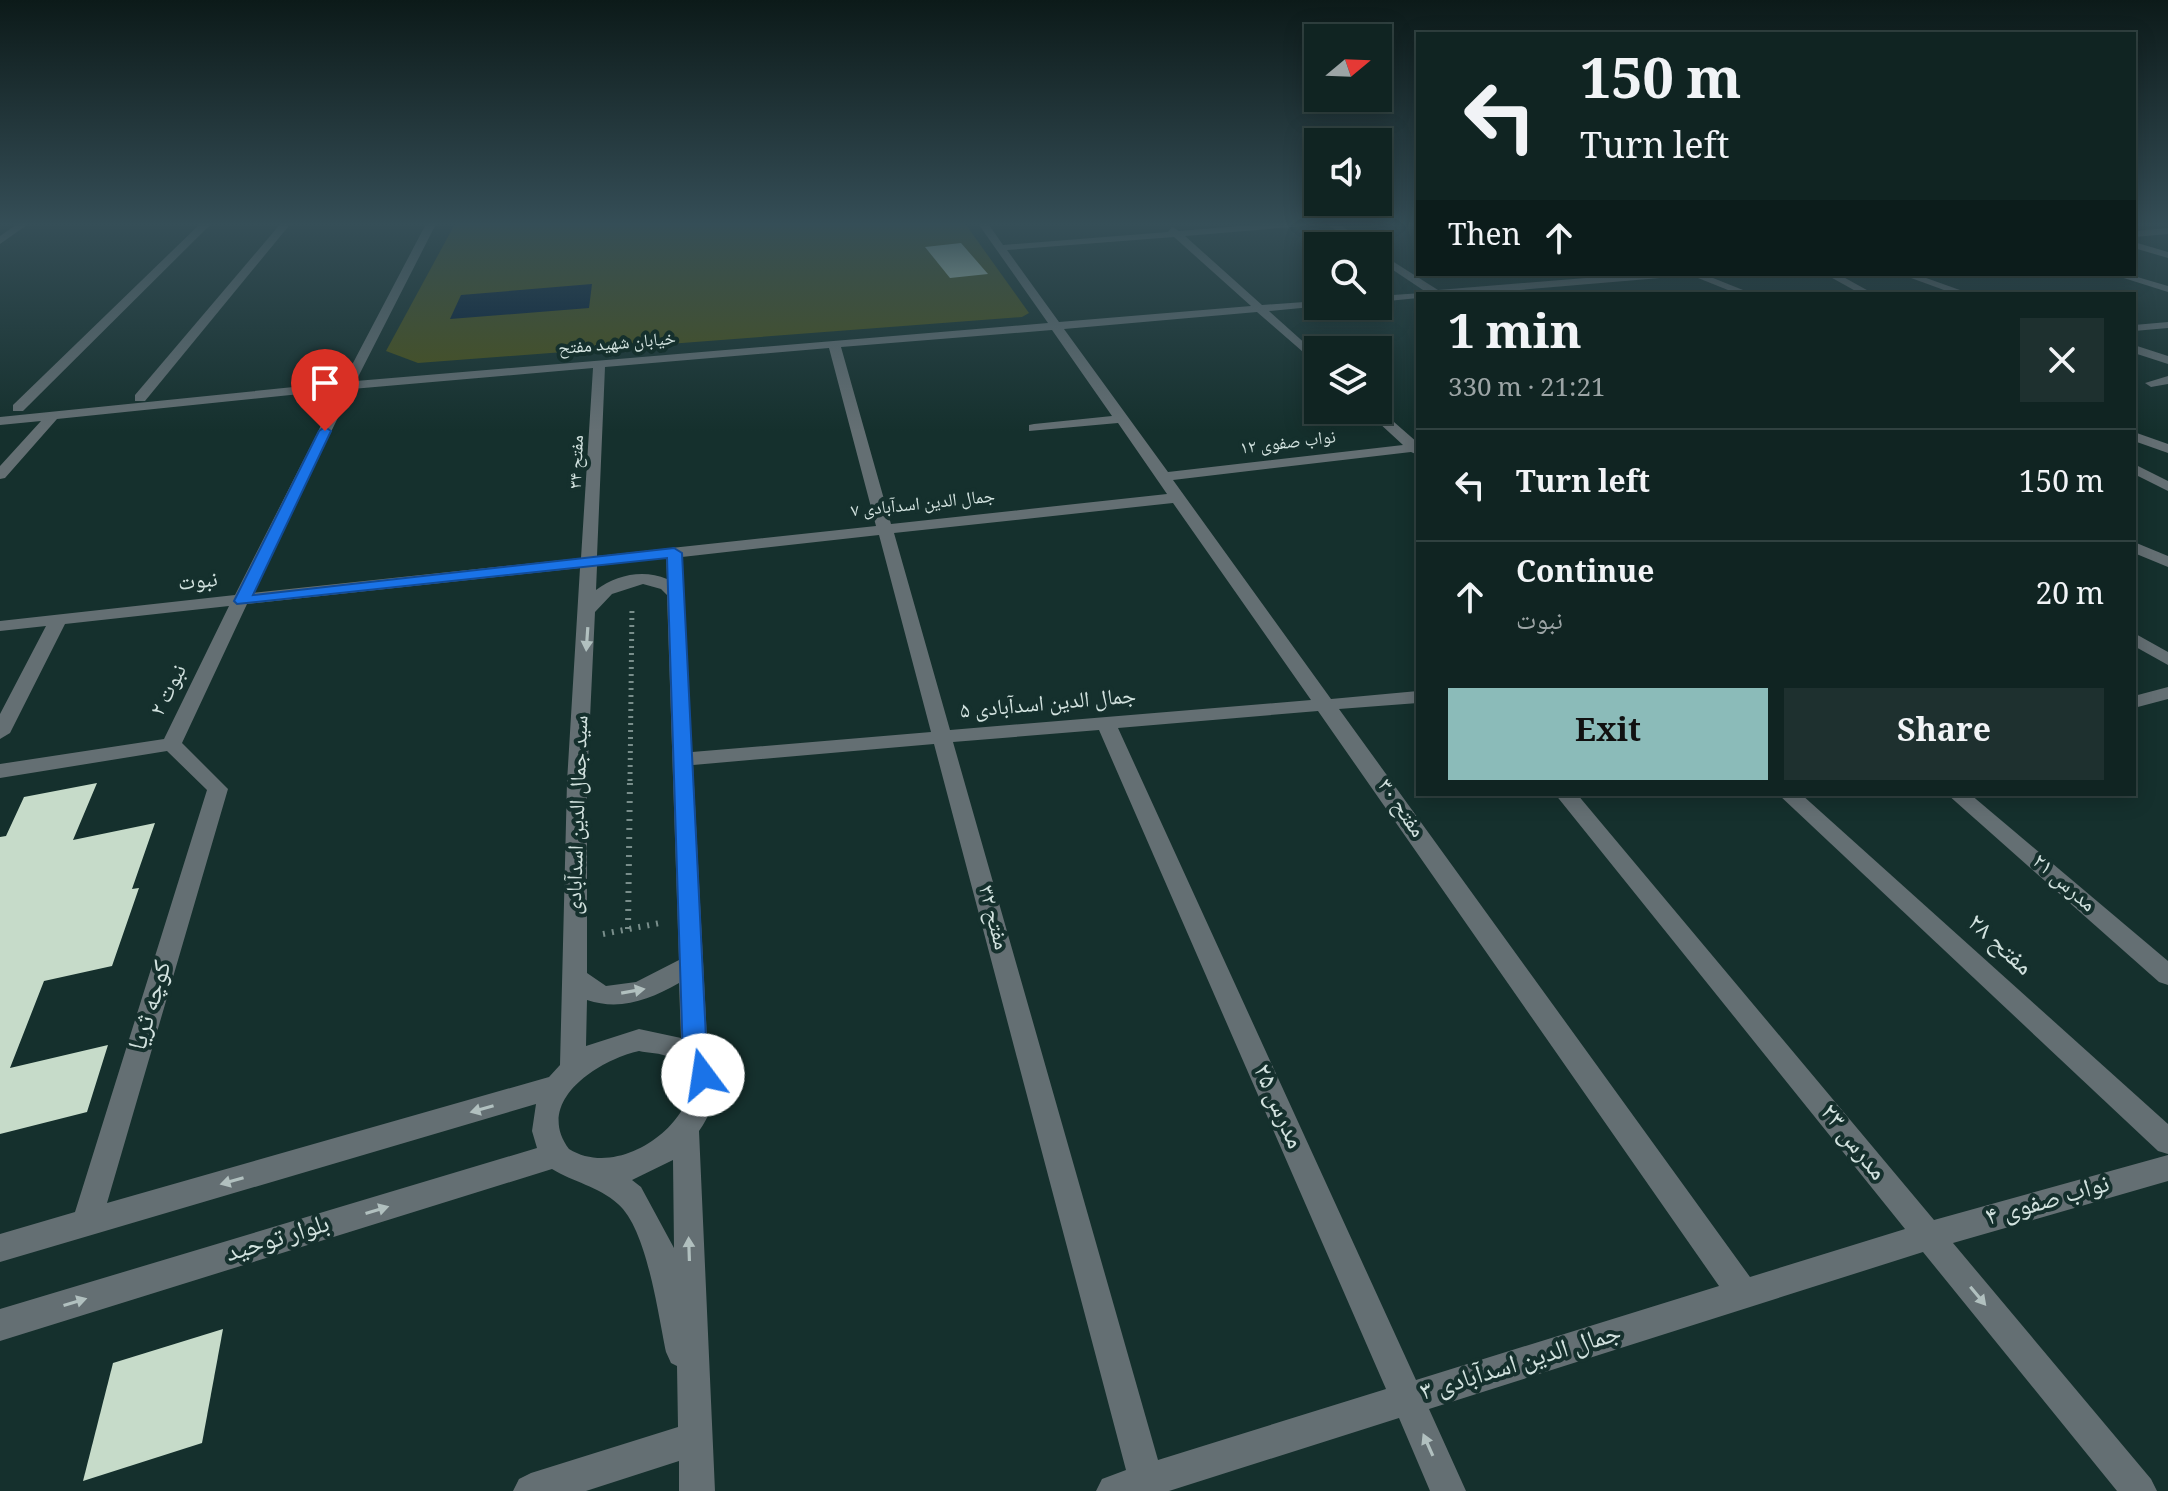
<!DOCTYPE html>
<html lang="en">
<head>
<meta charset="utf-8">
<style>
  body { margin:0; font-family:Georgia,"Noto Naskh Arabic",serif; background:#1e302f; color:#f1f3f6; height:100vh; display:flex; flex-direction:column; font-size:30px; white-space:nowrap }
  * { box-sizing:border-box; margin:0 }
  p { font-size:26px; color:#9ca4a5 }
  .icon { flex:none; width:44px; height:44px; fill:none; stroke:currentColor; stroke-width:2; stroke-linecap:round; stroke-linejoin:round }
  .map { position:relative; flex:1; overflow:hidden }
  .sheet { position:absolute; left:1416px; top:292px; width:720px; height:504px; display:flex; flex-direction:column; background:#102422; border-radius:0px; box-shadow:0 4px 20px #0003,0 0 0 2px #304140 }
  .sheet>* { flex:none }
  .hud { position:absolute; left:1416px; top:32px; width:720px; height:244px; border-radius:0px; box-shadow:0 4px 20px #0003,0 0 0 2px #304140; background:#102422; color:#f1f3f6; overflow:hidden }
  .needle { width:52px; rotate:71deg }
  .controls { position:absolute; left:1304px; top:24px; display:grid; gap:16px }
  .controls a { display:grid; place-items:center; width:88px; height:88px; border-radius:0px; background:#102422; box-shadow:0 4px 20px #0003,0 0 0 2px #304140; font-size:40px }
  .pin { position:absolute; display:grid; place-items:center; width:68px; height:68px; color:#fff; margin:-82px -34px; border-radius:50% 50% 50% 0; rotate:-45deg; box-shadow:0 0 8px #0007 }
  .pin .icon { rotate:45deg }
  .me { position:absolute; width:88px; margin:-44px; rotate:346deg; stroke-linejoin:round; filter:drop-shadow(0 0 6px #0008) }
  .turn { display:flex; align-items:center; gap:28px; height:168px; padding:0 32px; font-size:36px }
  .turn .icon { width:104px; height:104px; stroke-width:2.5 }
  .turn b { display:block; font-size:56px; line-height:68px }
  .then { display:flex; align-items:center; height:76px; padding:0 32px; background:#0003; gap:16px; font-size:30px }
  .round { display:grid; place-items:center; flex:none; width:84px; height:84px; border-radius:0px; background:#1e302f }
  .overview { display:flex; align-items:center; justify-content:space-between; height:136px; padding:0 32px }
  h1 { font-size:48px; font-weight:700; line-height:60px }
  .action { display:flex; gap:16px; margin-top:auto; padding:16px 32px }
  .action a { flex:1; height:92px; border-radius:0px; background:#8bbbb9; color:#111; font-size:32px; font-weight:700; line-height:92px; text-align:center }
  .action a+a { background:#1e302f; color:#f1f3f6 }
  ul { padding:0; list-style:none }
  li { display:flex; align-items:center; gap:24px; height:112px; padding:0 32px; border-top:2px solid #304140 }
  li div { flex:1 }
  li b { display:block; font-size:30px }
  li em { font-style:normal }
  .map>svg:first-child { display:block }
  .green { fill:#4b5217 }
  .water { fill:#021b37 }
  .building { fill:#c6dbc9 }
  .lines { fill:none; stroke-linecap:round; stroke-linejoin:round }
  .path-far1 { stroke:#798e8b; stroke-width:5; stroke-dasharray:2 5; stroke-linecap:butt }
  .path { stroke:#798e8b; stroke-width:6; stroke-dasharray:2 7; stroke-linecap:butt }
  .minor { fill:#646f73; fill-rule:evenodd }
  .oneway { fill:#b1c0bf }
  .route { fill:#1a73e8; stroke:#114b97; stroke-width:2 }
  .labels { text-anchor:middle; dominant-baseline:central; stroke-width:8; stroke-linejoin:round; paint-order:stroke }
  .far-street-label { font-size:18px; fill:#d2e2df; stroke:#15302d }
  .street-label { font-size:22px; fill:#d2e2df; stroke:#15302d }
  .near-street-label { font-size:26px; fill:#d2e2df; stroke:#15302d }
</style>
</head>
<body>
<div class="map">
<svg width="2168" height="1491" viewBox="0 0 2168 1491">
  <rect width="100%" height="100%" fill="#15302d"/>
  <polygon class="green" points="456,222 964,222 1029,313 1022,317 418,363 386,351"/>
  <polygon class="water" points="592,284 589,308 450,319 461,295"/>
  <g class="building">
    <polygon points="961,243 988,274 950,278 925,247"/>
    <polygon points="97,783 73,840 155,823 132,889 139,888 112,966 44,981 10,1068 108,1045 87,1112 0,1134 0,837 6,836 24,797"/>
    <polygon points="223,1329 202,1443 83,1481 113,1363"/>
  </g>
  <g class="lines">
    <polyline class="path-far1" points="630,781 632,606"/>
    <g class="path">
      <polyline points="628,929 630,779"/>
      <polyline points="603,934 660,923"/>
    </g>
    <g class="minor">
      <polygon points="20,222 31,222 0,244 0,236"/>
      <polygon points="202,222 213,222 23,411 13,411 13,405"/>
      <polygon points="282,222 292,222 145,401 135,401 135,395"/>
      <path d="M427 222H437L356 381 1048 323 977 222H987L1003 245 1168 232 1172 227 1179 231 1288 222H1336L1368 244 1370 246H1359L1327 224 1185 236 1262 305 1318 301V306H1322L1269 311 1318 355V365L1257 312 1064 329 1168 472 1403 445 1365 410 1378 408 1418 443V455L1411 452 1173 480 1331 699 1418 691V703L1339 709 1750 1277 1905 1229 1555 794H1577L1934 1220 2168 1155V1181L1953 1243 2151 1479 2157 1491H2117L1923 1252 1429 1409 1466 1491H1430L1399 1418 1169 1491H1096L1102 1479 1126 1470 934 744 693 765 708 1059C721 1085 715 1108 699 1131L715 1491H679V1461L586 1491H513L519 1479 531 1473 678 1427 677 1366 671 1363 666 1352C658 1314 647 1229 618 1204 598 1186 573 1182 552 1169L0 1341V1309L537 1148 532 1131 536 1104 0 1262V1234L75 1212 207 790 167 751 0 778V764L164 739 229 606 65 624 10 733 0 739V714L46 626 0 631V621L235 595 339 390 57 419 5 478 0 479V466L41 421 0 425V417L343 382ZM1174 237 1251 306 1059 322 1007 250ZM1052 330 1112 416 1034 424 1029 425V431L1118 423 1167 494 891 524 841 347ZM829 348 876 526 597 556 605 367ZM593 368 581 558 252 593 352 389ZM1173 503 1311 700 950 730 894 533ZM879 535 931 732 692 752 682 557ZM666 558 667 579C643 569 616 575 596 590L597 566ZM580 568 567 782 560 1065 549 1077 107 1203 228 789 182 743 247 604ZM643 584 661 589 667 595 679 960 636 982 606 986 587 973V782L595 612 612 594ZM1318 711 1719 1286 1416 1380 1118 728ZM1099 730 1386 1389 1158 1460 953 742ZM679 983 681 1038 639 1029 586 1046 587 1000C620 1011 649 1000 679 983ZM639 1051C648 1053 661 1053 669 1057 733 1085 634 1189 569 1149 533 1101 599 1060 639 1051ZM673 1160 674 1248 641 1187 632 1180Z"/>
      <polygon points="2168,228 2168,234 2134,237 2134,231"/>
      <polygon points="2134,242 2168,252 2168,258 2134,248"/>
      <polygon points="1378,252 1438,290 1635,274 1677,274 1672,277 1472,294 1429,294 1378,260"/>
      <polygon points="1688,274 1703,274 1753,294 1738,294"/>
      <polygon points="1825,274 1838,274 1874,294 1861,294"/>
      <polygon points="1900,274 1915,274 1971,294 1955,294"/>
      <polygon points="2111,274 2127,274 2168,286 2168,292"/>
      <polygon points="1422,293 1418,298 1378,302 1378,296"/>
      <polygon points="2168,322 2168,328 2134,331 2134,325"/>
      <polygon points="2134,345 2168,356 2168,364 2134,353"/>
      <polygon points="2168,376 2168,384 2151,387 2145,383"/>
      <polygon points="2134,432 2168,444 2168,453 2134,441"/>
      <polygon points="2134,464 2168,481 2168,491 2134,474"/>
      <polygon points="2134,542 2168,556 2168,567 2134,553"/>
      <polygon points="2134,633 2168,652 2168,665 2134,646"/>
      <polygon points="2168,687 2168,699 2134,708 2134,696"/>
      <polygon points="1778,794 1801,794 2168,1124 2168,1154 2158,1151"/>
      <polygon points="1947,794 1970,794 2168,961 2168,985 2159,982"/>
    </g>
  </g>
  <defs><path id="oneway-solid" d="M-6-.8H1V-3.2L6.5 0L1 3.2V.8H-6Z" transform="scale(2)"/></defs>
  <g class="oneway">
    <use href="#oneway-solid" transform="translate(587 639) rotate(94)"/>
    <use href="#oneway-solid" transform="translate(633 991) rotate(-10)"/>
    <use href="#oneway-solid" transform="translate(482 1109) rotate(164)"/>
    <use href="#oneway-solid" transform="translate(232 1181) rotate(164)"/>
    <use href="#oneway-solid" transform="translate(377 1210) rotate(-17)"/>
    <use href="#oneway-solid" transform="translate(689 1249) rotate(-92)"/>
    <use href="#oneway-solid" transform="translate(1978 1296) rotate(50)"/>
    <use href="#oneway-solid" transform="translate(75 1302) rotate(-17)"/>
    <use href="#oneway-solid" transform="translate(1428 1445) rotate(-114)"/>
  </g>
  <linearGradient id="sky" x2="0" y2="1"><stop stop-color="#0c1a19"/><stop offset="0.52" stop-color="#354e57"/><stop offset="1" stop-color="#354e57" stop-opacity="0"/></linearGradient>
  <rect width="2168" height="431" fill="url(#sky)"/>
  <polygon class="route" points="325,427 331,431 253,595 674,548 682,553 707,1058 715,1075 712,1082 703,1085 695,1082 683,1059 667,558 237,604 234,601 319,431"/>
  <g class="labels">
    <g class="far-street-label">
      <text transform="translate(617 345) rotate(-5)">خیابان شهید مفتح</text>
      <text transform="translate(1288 444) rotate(-7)">نواب صفوی ۱۲</text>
      <text transform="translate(578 462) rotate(-88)">مفتح ۳۴</text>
      <text transform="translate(923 505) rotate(-6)">جمال الدین اسدآبادی ۷</text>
    </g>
    <g class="street-label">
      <text transform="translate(198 583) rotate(-6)">نبوت</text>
      <text transform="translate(170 691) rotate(-63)">نبوت ۲</text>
      <text transform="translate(1048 705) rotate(-5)">جمال الدین اسدآبادی ۵</text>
      <text transform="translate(1400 809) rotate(55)">مفتح ۳۰</text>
      <text transform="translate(579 815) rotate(-88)">سید جمال الدین اسدآبادی</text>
      <text transform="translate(2063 884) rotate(41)">مدرس ۲۱</text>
      <text transform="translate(992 918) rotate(75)">مفتح ۳۲</text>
    </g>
    <g class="near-street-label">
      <text transform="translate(1999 946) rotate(42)">مفتح ۲۸</text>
      <text transform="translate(152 1006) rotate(-73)">کوچه ثریا</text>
      <text transform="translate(1277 1107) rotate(66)">مدرس ۲۵</text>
      <text transform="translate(1852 1143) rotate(51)">مدرس ۲۳</text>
      <text transform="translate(2048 1202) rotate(-16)">نواب صفوی ۴</text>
      <text transform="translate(278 1240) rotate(-17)">بلوار توحید</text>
      <text transform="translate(1521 1364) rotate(-17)">جمال الدین اسدآبادی ۳</text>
    </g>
  </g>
</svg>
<div class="controls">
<a><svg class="needle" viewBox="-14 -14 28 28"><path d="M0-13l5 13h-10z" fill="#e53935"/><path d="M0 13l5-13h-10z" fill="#9ca4a5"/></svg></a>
<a><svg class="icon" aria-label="sound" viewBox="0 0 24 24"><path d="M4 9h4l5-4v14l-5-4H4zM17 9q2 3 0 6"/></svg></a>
<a><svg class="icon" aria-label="search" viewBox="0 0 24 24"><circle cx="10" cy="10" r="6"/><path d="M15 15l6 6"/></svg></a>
<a><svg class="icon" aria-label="layers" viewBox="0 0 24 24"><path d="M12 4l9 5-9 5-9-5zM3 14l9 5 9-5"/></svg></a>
</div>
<div class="pin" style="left:325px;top:431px;background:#d93025"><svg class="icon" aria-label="arrive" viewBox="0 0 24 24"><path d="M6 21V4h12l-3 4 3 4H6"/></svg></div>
<svg class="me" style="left:703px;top:1075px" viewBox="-20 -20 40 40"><circle r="19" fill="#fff"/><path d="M0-13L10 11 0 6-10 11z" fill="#1a73e8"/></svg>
<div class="hud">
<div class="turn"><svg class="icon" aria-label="left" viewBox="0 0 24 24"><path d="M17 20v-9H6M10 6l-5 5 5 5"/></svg><div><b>150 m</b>Turn left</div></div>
<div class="then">Then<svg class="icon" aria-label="ahead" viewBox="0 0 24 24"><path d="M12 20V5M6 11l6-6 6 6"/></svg></div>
</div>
<section class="sheet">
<div class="overview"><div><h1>1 min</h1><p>330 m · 21:21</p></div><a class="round"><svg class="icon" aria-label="close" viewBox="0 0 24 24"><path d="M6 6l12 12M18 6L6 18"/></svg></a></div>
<ul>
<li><svg class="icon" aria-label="left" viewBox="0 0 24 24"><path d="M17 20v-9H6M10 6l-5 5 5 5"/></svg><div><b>Turn left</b></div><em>150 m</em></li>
<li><svg class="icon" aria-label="ahead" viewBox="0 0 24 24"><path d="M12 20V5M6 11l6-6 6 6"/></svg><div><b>Continue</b><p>نبوت</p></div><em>20 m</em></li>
</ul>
<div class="action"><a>Exit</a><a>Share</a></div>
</section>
</div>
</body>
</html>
